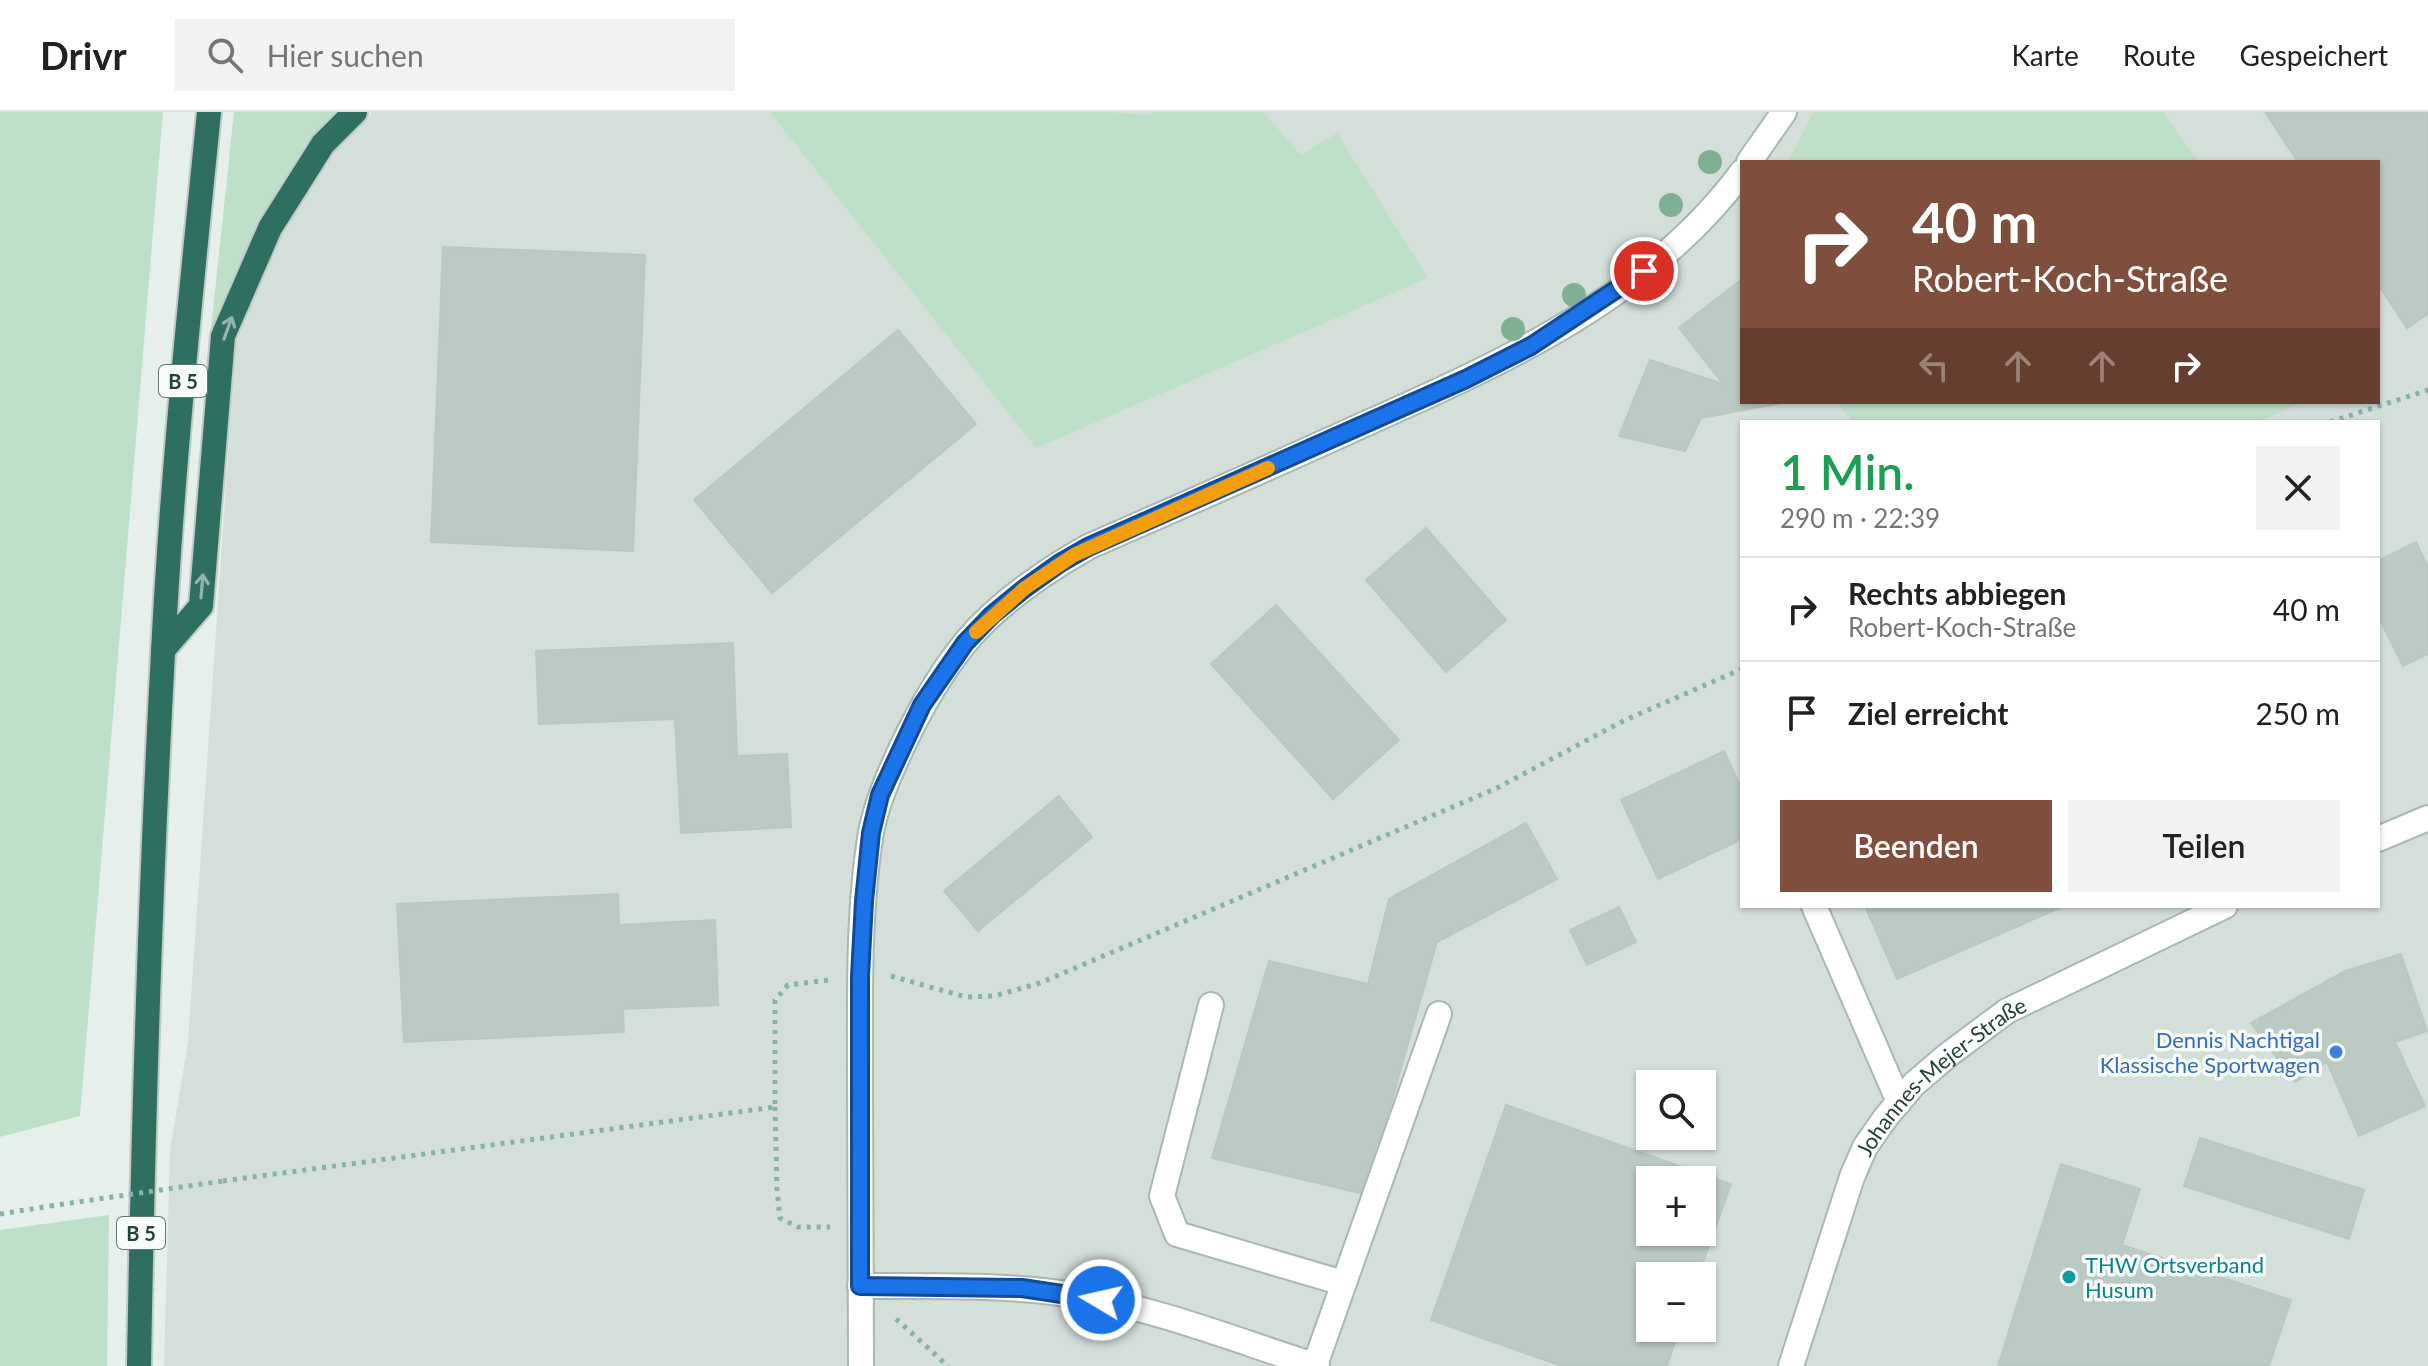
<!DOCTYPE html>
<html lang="de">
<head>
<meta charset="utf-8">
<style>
  body { margin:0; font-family:Lato,sans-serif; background:#f2f2f2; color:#222; height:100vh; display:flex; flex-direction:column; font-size:30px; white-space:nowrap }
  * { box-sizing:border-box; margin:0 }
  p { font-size:26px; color:#767676 }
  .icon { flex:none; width:44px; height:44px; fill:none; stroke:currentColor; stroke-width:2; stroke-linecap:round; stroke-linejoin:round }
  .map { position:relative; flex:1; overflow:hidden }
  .details { position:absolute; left:1740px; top:308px; width:640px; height:488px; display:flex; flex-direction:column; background:#fff; border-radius:0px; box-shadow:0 2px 6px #0004 }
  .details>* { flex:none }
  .hud { position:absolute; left:1740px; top:48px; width:640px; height:244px; border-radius:0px; box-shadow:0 2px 6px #0004; background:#804e3d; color:#fff; overflow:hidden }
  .fabs { position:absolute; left:1636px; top:958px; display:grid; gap:16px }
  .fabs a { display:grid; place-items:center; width:80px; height:80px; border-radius:0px; background:#fff; box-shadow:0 2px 6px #0004; font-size:40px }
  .pin { position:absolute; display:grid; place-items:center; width:68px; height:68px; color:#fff; margin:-34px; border:4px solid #fff; border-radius:50%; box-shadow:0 2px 8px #0007 }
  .me { position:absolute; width:88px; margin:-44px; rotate:279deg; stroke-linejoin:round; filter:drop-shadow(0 0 6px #0008) }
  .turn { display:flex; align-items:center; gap:28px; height:168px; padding:0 40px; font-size:36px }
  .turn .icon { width:104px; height:104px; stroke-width:2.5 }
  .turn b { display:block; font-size:56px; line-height:68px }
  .lanes { display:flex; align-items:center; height:76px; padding:0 40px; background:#0003; justify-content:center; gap:40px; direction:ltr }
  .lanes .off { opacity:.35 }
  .round { display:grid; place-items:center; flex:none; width:84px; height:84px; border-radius:0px; background:#f2f2f2 }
  .overview { display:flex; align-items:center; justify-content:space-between; height:136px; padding:0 40px }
  h1 { font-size:48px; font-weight:600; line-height:60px; color:#1e9e55 }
  .cta { display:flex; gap:16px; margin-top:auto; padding:16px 40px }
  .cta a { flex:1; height:92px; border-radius:0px; background:#804e3d; color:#fff; font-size:32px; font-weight:600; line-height:92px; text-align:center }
  .cta a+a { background:#f2f2f2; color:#222 }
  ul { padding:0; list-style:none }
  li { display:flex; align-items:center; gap:24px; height:104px; padding:0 40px; border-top:2px solid #e0e0e0 }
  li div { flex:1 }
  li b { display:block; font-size:30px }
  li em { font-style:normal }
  header { display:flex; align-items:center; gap:48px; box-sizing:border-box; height:112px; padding:0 40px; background:#fff; border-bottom:2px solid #e0e0e0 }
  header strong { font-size:38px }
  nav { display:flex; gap:44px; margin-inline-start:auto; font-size:28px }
  .search { width:560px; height:72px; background:#f2f2f2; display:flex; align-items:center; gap:20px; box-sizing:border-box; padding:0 28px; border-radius:0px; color:#767676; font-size:30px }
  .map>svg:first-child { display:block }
  .built { fill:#d4dfda; fill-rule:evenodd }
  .green { fill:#bfe0c8 }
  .building { fill:#bbcac4; stroke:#b8c9c2; stroke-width:2; fill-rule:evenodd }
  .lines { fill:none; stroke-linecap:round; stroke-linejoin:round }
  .minor-casing { stroke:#a8b8b2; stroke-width:28 }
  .highway-casing { stroke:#c2cac8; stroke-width:28 }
  .path { stroke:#86b3a5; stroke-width:5; stroke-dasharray:4 6; stroke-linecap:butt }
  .minor { stroke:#fff; stroke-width:24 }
  .highway { stroke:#2f6f62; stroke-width:24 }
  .path-bridge { stroke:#86b3a5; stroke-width:5; stroke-dasharray:4 6; stroke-linecap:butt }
  .tree { fill:#80af93 }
  .oneway { stroke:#93b5ae }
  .route-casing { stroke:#114b97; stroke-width:20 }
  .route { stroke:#1a73e8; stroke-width:14 }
  .slow { stroke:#f59e0b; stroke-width:14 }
  .shop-dot { fill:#3f7fe0; stroke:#f7fbf9; stroke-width:3 }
  .culture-dot { fill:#0f9aa8; stroke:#f7fbf9; stroke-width:3 }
  .labels { text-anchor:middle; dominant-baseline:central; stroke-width:7; stroke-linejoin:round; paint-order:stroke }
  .shield { fill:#f7fbf9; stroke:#637a73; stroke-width:2 }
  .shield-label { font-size:20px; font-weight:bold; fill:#24423a }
  .shop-label { font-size:22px; fill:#366cbe; stroke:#f7fbf9; text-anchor:end }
  .street-label { font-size:22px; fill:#24423a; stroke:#f7fbf9 }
  .culture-label { font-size:22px; fill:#0d838f; stroke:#f7fbf9; text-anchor:start }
</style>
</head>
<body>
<header>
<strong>Drivr</strong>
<div class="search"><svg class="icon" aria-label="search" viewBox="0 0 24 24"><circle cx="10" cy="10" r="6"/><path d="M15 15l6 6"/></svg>Hier suchen</div>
<nav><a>Karte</a><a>Route</a><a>Gespeichert</a></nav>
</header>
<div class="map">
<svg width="2428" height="1254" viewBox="0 0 2428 1254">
  <rect width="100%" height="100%" fill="#e6efeb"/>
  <path class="built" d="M372 0H2428V1254H164L170 1038 188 930 236 226 282 120 333 40ZM1742 50H2378V290H1742ZM1742 310H2378V794H1742ZM1650 972H1702V1024H1650ZM1650 1068H1702V1120H1650ZM1650 1164H1702V1216H1650Z"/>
  <g class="green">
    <polygon points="0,0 163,0 80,1004 0,1025"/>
    <polygon points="234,0 340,0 313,25 259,108 211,217"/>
    <polygon points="770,0 1107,0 1149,3 1156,0 1263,0 1301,43 1337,21 1428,166 1036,336"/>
    <polygon points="1813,0 2163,0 2199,50 1788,50"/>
    <polygon points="1837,290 2305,290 2257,310 1853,310"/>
    <polygon points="109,1103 107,1254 0,1254 0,1118"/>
  </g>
  <g class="building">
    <polygon points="2265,0 2428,0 2428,202 2407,216 2378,172 2378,50 2298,50"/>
    <polygon points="443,135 645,143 633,439 431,430"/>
    <polygon points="1742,167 1742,290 1781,291 1701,306 1685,339 1619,324 1650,248 1723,272 1679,216"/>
    <polygon points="898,218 976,312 772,481 694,388"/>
    <polygon points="1426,416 1506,508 1446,560 1366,468"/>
    <polygon points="2416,430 2428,455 2428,542 2403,554 2378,504 2378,449"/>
    <polygon points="1276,493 1399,628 1333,687 1211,552"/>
    <polygon points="733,531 737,644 787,642 791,715 681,721 675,607 539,612 536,539"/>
    <polygon points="1724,639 1742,678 1742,727 1658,767 1621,688"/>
    <polygon points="1059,684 1092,725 978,819 944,779"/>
    <polygon points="1526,711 1557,767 1437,830 1390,995 1360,1081 1212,1046 1269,849 1368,872 1389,787"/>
    <polygon points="618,782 619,813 715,808 718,893 623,897 624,920 404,930 397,792"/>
    <polygon points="1865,794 2064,794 1897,867"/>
    <polygon points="1619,795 1636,830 1587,853 1570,818"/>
    <polygon points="2401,842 2427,919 2395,930 2425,994 2359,1024 2327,950 2295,970 2251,911 2345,859"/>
    <path d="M1506 993 1731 1072 1698 1164H1650V1216H1680L1667 1254H1562L1431 1208ZM1650 1068H1702V1120H1650Z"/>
    <polygon points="2200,1026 2364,1078 2349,1127 2184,1074"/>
    <polygon points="2061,1052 2140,1077 2122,1133 2291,1188 2269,1254 1998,1254"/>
  </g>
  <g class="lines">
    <defs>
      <g id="minor">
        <polyline points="1749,50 1784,0"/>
        <polyline points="2378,727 2428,706"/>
        <polyline points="1814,794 1899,990"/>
        <polyline points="1211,893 1162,1084 1177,1122 1343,1171"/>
        <path d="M860 1174C934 1174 1008 1172 1081 1184 1160 1198 1241 1230 1317 1254"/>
        <polyline points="1315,1253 1439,902"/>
        <path d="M861 1254C860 1157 860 1060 860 963 860 883 858 800 871 720 877 690 889 663 902 635 919 599 939 563 965 531 997 492 1044 460 1088 435 1177 396 1266 357 1354 317 1495 254 1648 188 1742 60"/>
        <path id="s1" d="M1791 1254 1852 1065 1865 1035 1886 1005 1914 972 1948 943 2007 899 2225 794"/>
      </g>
      <g id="highway">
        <polyline points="163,538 201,494 223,224 270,116 323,32 355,0"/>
        <path d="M139 1254C143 1016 150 779 163 541 172 360 191 180 209 0"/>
      </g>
    </defs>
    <use href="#minor" class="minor-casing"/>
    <use href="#highway" class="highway-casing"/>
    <g class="path">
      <polyline points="2330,310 2428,278"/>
      <polyline points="891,864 966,885 994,884 1040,871 1497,676 1625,608 1742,557"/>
      <polyline points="775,995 777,1078 780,1106 798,1115 830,1115"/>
      <polyline points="223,1069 775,995 775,888 788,873 829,868"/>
      <polyline points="0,1102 50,1094"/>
      <polyline points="896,1207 948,1254"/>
    </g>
    <use href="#minor" class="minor"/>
    <use href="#highway" class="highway"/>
    <polyline class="path-bridge" points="50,1094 223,1069"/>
  </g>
  <g class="tree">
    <circle cx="1710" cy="50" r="12"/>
    <circle cx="1671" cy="93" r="12"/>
    <circle cx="1574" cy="183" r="12"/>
    <circle cx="1513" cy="217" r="12"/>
  </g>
  <defs><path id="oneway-shaft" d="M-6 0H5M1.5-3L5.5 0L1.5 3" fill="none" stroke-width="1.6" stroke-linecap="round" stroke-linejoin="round" transform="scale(2)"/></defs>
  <g class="oneway">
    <use href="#oneway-shaft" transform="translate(228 216) rotate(-70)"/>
    <use href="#oneway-shaft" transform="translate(202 474) rotate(-85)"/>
  </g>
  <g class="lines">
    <defs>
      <polyline id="route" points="1101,1188 1022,1176 860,1174 860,864 864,789 871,721 880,683 922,593 965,531 992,503 1025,476 1060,451 1088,435 1466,267 1531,234 1644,159"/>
    </defs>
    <use href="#route" class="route-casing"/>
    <use href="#route" class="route"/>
    <polyline class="slow" points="976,520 1025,476 1074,443 1268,356"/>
  </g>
  <circle class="shop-dot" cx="2336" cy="940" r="8"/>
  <circle class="culture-dot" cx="2069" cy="1165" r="8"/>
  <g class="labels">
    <g class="shield">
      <rect x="159" y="253" width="48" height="32" rx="6"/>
      <rect x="117" y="1105" width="48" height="32" rx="6"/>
    </g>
    <g class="shield-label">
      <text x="183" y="269">B 5</text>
      <text x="141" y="1121">B 5</text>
    </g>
    <g class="shop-label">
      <text x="2320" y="927">Dennis Nachtigal<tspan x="2320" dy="25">Klassische Sportwagen</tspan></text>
    </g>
    <g class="street-label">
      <text stroke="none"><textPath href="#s1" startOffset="336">Johannes-Mejer-Straße</textPath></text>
    </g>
    <g class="culture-label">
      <text x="2085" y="1152">THW Ortsverband<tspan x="2085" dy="25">Husum</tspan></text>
    </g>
  </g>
</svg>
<div class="fabs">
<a><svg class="icon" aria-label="search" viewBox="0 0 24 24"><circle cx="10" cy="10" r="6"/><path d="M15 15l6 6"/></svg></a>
<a>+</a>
<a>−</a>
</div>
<div class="pin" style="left:1644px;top:159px;background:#d93025"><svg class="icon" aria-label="arrive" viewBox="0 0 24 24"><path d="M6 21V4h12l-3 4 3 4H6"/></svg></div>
<svg class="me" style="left:1101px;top:1188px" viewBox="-20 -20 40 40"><circle r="17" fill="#1a73e8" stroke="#fff" stroke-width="3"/><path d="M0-11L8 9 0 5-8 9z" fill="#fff"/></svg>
<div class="hud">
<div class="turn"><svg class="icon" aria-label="right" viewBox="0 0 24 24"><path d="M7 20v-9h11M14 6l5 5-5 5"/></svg><div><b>40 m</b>Robert-Koch-Straße</div></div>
<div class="lanes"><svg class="icon off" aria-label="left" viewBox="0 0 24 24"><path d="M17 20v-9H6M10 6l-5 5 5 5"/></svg><svg class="icon off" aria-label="ahead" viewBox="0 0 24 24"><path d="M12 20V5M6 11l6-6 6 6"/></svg><svg class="icon off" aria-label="ahead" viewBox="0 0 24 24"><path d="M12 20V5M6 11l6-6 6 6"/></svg><svg class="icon" aria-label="right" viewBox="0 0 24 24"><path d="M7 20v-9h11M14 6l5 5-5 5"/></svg></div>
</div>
<section class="details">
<div class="overview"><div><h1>1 Min.</h1><p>290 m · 22:39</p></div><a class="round"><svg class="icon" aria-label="close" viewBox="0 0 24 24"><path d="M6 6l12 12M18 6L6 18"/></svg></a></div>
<ul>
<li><svg class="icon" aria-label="right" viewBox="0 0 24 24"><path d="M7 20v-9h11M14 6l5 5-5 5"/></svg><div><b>Rechts abbiegen</b><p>Robert-Koch-Straße</p></div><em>40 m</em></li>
<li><svg class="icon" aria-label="arrive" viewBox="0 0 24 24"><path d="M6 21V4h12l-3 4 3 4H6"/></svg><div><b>Ziel erreicht</b></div><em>250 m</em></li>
</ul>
<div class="cta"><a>Beenden</a><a>Teilen</a></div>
</section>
</div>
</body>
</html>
